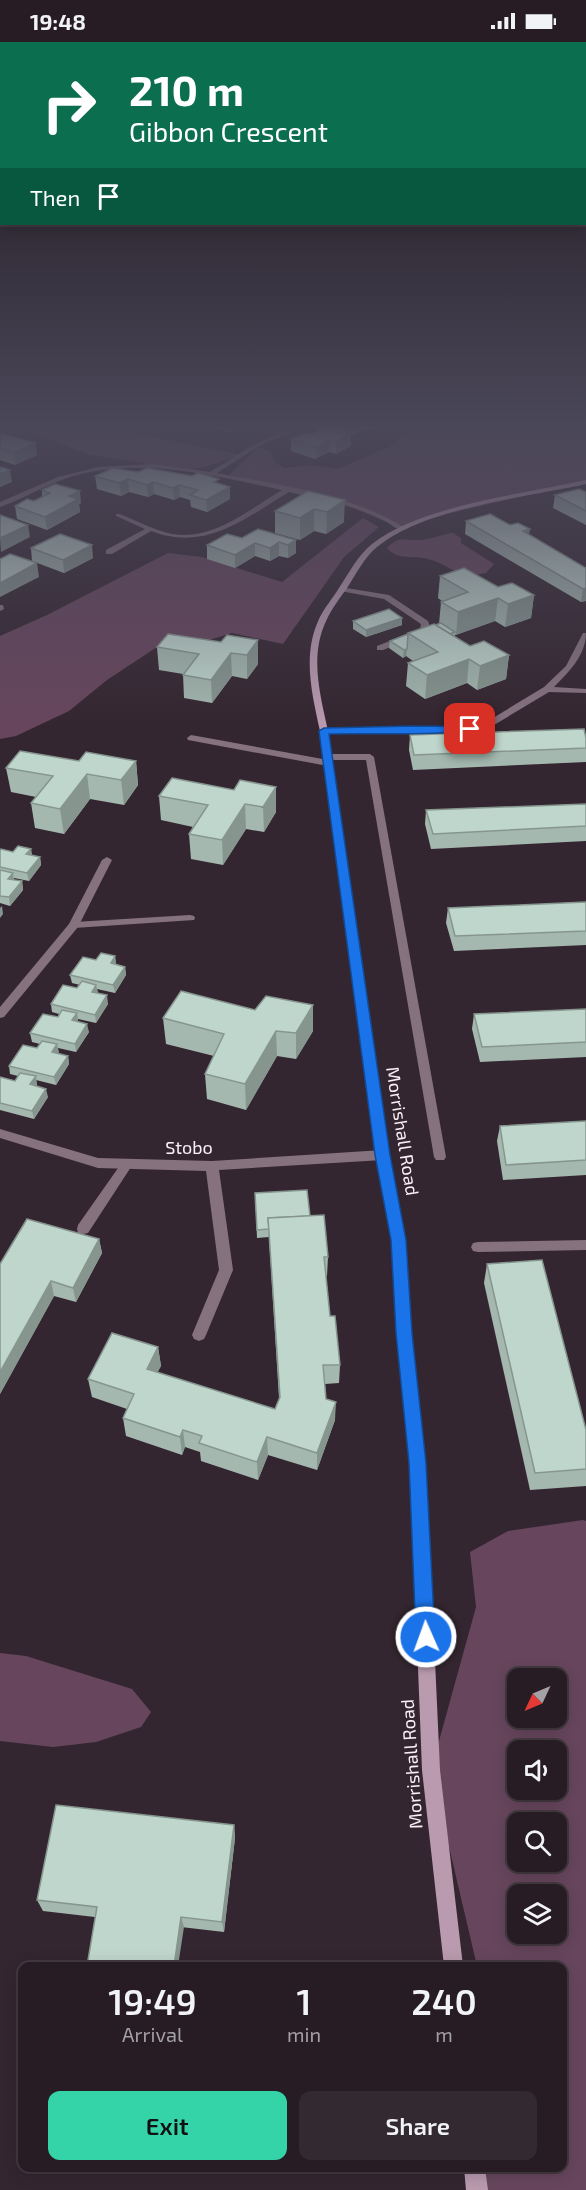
<!DOCTYPE html>
<html lang="en">
<head>
<meta charset="utf-8">
<style>
  body { margin:0; font-family:"Exo 2",sans-serif; background:#332931; color:#f1f3f6; height:100vh; display:flex; flex-direction:column; font-size:22px; white-space:nowrap }
  * { box-sizing:border-box; margin:0 }
  p { font-size:20px; color:#a4a1a6 }
  .icon { flex:none; width:33px; height:33px; fill:none; stroke:currentColor; stroke-width:2; stroke-linecap:round; stroke-linejoin:round }
  .map { position:relative; flex:1; overflow:hidden }
  .sheet { position:absolute; left:18px; top:1920px; width:549px; height:210px; display:flex; flex-direction:column; background:#271c24; border-radius:12px; box-shadow:0 3px 15px #0003,0 0 0 2px #433a41 }
  .sheet>* { flex:none }
  .banner { position:absolute; left:0px; top:0px; width:586px; height:183px; box-shadow:0 3px 15px #0003,0 0 0 2px #433a41; background:#0b6e4f; color:#fff; overflow:hidden }
  .needle { width:39px; rotate:226deg }
  .tools { position:absolute; left:507px; top:1626px; display:grid; gap:12px }
  .tools a { display:grid; place-items:center; width:60px; height:60px; border-radius:12px; background:#271c24; box-shadow:0 3px 15px #0003,0 0 0 2px #433a41; font-size:30px }
  .pin { position:absolute; display:grid; place-items:center; width:51px; height:51px; color:#fff; margin:-26px; border-radius:12px; box-shadow:0 3px 9px #0006 }
  .me { position:absolute; width:66px; margin:-33px; rotate:358deg; stroke-linejoin:round; filter:drop-shadow(0 0 4px #0008) }
  .turn { display:flex; align-items:center; gap:21px; height:126px; padding:0 30px; font-size:27px }
  .turn .icon { width:78px; height:78px; stroke-width:2.5 }
  .turn b { display:block; font-size:42px; line-height:51px }
  .then { display:flex; align-items:center; height:57px; padding:0 30px; background:#0003; gap:12px; font-size:22px }
  .eta { display:flex; justify-content:space-evenly; align-items:center; height:102px; text-align:center }
  .eta b { font-size:36px; font-weight:600; line-height:42px }
  .button { display:flex; gap:12px; margin-top:auto; padding:12px 30px }
  .button a { flex:1; height:69px; border-radius:12px; background:#34d4a8; color:#111; font-size:24px; font-weight:600; line-height:69px; text-align:center }
  .button a+a { background:#332931; color:#f1f3f6 }
  .status { display:flex; justify-content:space-between; align-items:center; height:42px; padding:0 30px; background:#271c24; direction:ltr }
  .status svg { height:16px; fill:currentColor }
  .map>svg:first-child { display:block }
  .green { fill:#67465d; fill-rule:evenodd }
  .lines { fill:none; stroke-linecap:round; stroke-linejoin:round }
  .lane { fill:#86727f; fill-rule:evenodd }
  .street { fill:#86727f; fill-rule:evenodd }
  .secondary { fill:#b99aaf; fill-rule:evenodd }
  .wall { fill:#a4b8af }
  .shaded-wall { fill:#86968f }
  .building { fill:#bfd6cc; stroke:#86968f; stroke-width:1.5 }
  .route { fill:#1a73e8; stroke:#114b97; stroke-width:1.5 }
  .labels { text-anchor:middle; dominant-baseline:central; stroke-width:6; stroke-linejoin:round; paint-order:stroke }
  .street-label { font-size:18px; fill:#faf0f6; stroke:#342630 }
</style>
</head>
<body>
<div class="status"><b>19:48</b><svg viewBox="0 0 49 12"><path d="M0 12V9h3v3zM5 12V6h3v6zM10 12V3h3v9zM15 12V0h3v12zM26 1h20v11H26zM47 4h2v5h-2z"/></svg></div>
<div class="map">
<svg width="586" height="2148" viewBox="0 0 586 2148">
  <rect width="100%" height="100%" fill="#342630"/>
  <g class="green">
    <polygon points="9,384 101,384 241,413 204,425 187,428 87,412 52,397"/>
    <polygon points="418,384 586,384 586,439 447,472 401,486 346,463 227,435 258,405 271,410 275,420 284,426 311,423 337,427 389,405"/>
    <polygon points="363,476 379,485 344,515 283,602 232,591 193,603 166,599 107,638 69,669 16,694 0,697 0,594 47,573 168,511 202,515 282,540"/>
    <path d="M453 491 461 496V501L494 522 486 531C454 537 454 524 428 517 413 513 399 519 387 506 399 493 404 499 419 498 430 498 442 492 453 491Z"/>
    <path d="M583 1478 586 1479V2148H485L475 2126H562V1924H477L431 1728 476 1565 470 1510 508 1489ZM518 1636H556V1676H518ZM518 1708H556V1748H518ZM518 1780H556V1820H518ZM518 1852H556V1892H518Z"/>
    <polygon points="0,1611 26,1614 132,1647 151,1670 141,1685 96,1700 53,1705 0,1699"/>
  </g>
  <g class="lines">
    <g class="lane">
      <polygon points="340,545 389,553 428,579 430,585 426,591 383,608 377,608 377,604 420,587 421,582 384,557 340,549"/>
      <polygon points="370,712 374,715 446,1115 444,1118 436,1118 434,1115 366,718 327,718 323,715 327,712"/>
      <polygon points="190,873 194,874 195,876 194,878 74,886 69,883 74,880"/>
      <polygon points="127,1117 131,1119 133,1122 131,1125 88,1191 83,1192 78,1191 77,1187 78,1183 123,1119"/>
    </g>
    <g class="street">
      <path d="M296 384H305L259 404 217 431C274 442 354 453 403 485V487C395 488 390 481 383 478 354 463 320 457 289 450 244 477 206 510 151 489L112 512H106V508L145 487 116 474V472H120C137 479 154 488 172 492 213 499 250 467 282 448 216 434 144 415 77 433 50 440 26 456 0 465V460L58 435 98 425 153 422 210 430 255 402Z"/>
      <polygon points="0,563 3,563 4,567 0,569"/>
      <path d="M583 591H586C586 613 569 630 554 645L586 647V651L549 650 494 683 470 690 437 692 414 690 324 692 320 689 324 686 414 684 437 686 470 684 488 679 544 645 566 624Z"/>
      <polygon points="191,693 328,718 332,721 328,724 188,698 187,696"/>
      <polygon points="107,815 112,818 78,885 4,975 0,976 0,965 69,882 102,818"/>
      <polygon points="0,1087 98,1116 212,1119 383,1108 387,1110 389,1113 387,1116 383,1118 219,1128 233,1228 206,1293 204,1297 199,1299 194,1297 192,1293 219,1228 206,1129 98,1126 0,1096"/>
      <polygon points="586,1198 586,1208 478,1210 473,1209 471,1205 473,1201 478,1200"/>
    </g>
    <g class="secondary">
      <path d="M586 438V442C524 456 426 465 377 505 364 516 356 532 347 546 340 556 332 566 327 577 309 613 320 652 328 689L389 1113 406 1198 411 1291 426 1421 440 1728 463 1924H444L422 1728 410 1421 397 1291 392 1198 377 1113 320 689C312 652 302 613 319 577 324 566 333 556 339 546 349 531 358 513 372 502 422 463 524 452 586 438Z"/>
      <polygon points="464,2126 485,2126 488,2148 466,2148"/>
    </g>
  </g>
  <g class="wall">
    <polygon points="212,384 238,384 228,390"/>
    <polygon points="317,384 378,384 370,389 363,387 355,392 349,391 351,392 351,404 336,412 329,410 315,417 291,409 291,397 311,392 317,390"/>
    <polygon points="0,391 35,401 37,413 15,423 0,418"/>
    <polygon points="95,434 219,442 230,445 230,457 207,470 191,465 190,458 180,455 174,458 154,452 148,455 129,450 121,454 97,447"/>
    <polygon points="42,448 81,461 79,462 80,470 47,488 17,477 15,464 34,459 42,455"/>
    <polygon points="308,449 344,480 326,492 314,489 300,498 275,491 275,469"/>
    <polygon points="586,450 586,483 553,466 555,453"/>
    <polygon points="466,479 529,493 586,526 586,559 581,560 465,492"/>
    <polygon points="242,496 296,498 296,511 288,516 279,514 270,519 255,514 235,526 207,517 207,503"/>
    <polygon points="31,506 93,516 64,531 32,519"/>
    <polygon points="440,534 534,553 531,576 505,585 495,579 455,593 455,595 470,604 509,613 506,637 477,648 467,641 425,657 406,644 408,621 413,619 406,614 403,616 389,606 390,599 408,592 408,591 439,582 441,560 442,559 438,556"/>
    <polygon points="353,579 402,583 366,595 353,587"/>
    <polygon points="258,598 258,622 247,637 232,634 212,661 184,656 183,632 159,628 157,605"/>
    <polygon points="410,693 586,696 586,720 413,728 409,708"/>
    <polygon points="79,719 136,719 138,743 124,763 90,757 64,792 35,786 31,761 36,755 11,750 6,726"/>
    <polygon points="172,736 276,770 264,790 246,787 223,823 191,817 189,792 193,785 161,778 159,754"/>
    <polygon points="586,762 586,799 431,807 425,782 426,768"/>
    <polygon points="31,807 32,814 40,815 41,823 29,839 14,836 14,838 22,839 23,848 10,864 0,861 0,809 13,810"/>
    <polygon points="586,860 586,903 454,909 446,881 448,866"/>
    <polygon points="115,914 116,922 125,925 126,933 115,951 97,947 98,951 108,962 96,981 78,977 78,980 89,990 76,1010 58,1006 58,1011 68,1014 69,1022 56,1043 36,1038 37,1043 36,1044 48,1055 34,1077 0,1068 0,1035 15,1039 18,1034 10,1032 9,1024 37,1006 40,1002 32,1000 30,991 58,975 59,972 52,970 51,962 77,946 80,943 72,941 70,933 96,918"/>
    <polygon points="313,963 313,989 296,1017 277,1014 246,1068 207,1057 205,1032 214,1014 166,1002 163,976"/>
    <polygon points="586,967 586,1015 480,1020 472,987 474,972"/>
    <polygon points="586,1079 586,1133 503,1138 497,1099 500,1084"/>
    <polygon points="255,1151 310,1174 328,1215 327,1234 326,1234 330,1274 340,1323 339,1341 325,1342 326,1357 335,1378 317,1428 268,1413 258,1438 201,1419 200,1410 185,1405 182,1413 126,1394 123,1376 127,1367 92,1355 88,1337 158,1305 161,1324 157,1330 275,1367 279,1356 269,1195 257,1196"/>
    <polygon points="99,1197 102,1211 76,1260 54,1254 0,1352 0,1222"/>
    <polygon points="487,1222 586,1388 586,1444 530,1448 484,1241"/>
    <polygon points="234,1783 235,1796 224,1890 43,1869 37,1858"/>
  </g>
  <g class="shaded-wall">
    <polygon points="228,384 238,384 228,390"/>
    <polygon points="342,384 347,384 347,388 349,387 349,393 351,392 351,404 336,412 336,400"/>
    <polygon points="355,384 363,384 363,387 355,392"/>
    <polygon points="370,384 378,384 370,389"/>
    <polygon points="329,398 329,410 315,417 316,405"/>
    <polygon points="35,401 37,413 15,423 14,410"/>
    <polygon points="10,428 12,440 0,445 0,432"/>
    <polygon points="128,437 129,450 121,454 119,441"/>
    <polygon points="153,440 154,452 148,455 147,443"/>
    <polygon points="179,443 180,455 174,458 173,446"/>
    <polygon points="230,445 230,457 207,470 206,458"/>
    <polygon points="80,449 81,461 79,462 80,470 47,488 45,475 69,454"/>
    <polygon points="345,458 344,480 326,492 327,470"/>
    <polygon points="314,467 314,489 300,498 300,476"/>
    <polygon points="28,483 30,495 1,510 0,496"/>
    <polygon points="530,487 528,500 523,489"/>
    <polygon points="296,498 296,511 288,516 288,503"/>
    <polygon points="279,500 279,514 270,519 270,506"/>
    <polygon points="255,501 255,514 235,526 235,513"/>
    <polygon points="92,503 93,516 64,531 63,518"/>
    <polygon points="37,521 39,535 0,555 0,541"/>
    <polygon points="586,546 586,559 581,560 583,547"/>
    <polygon points="534,553 531,576 505,585 508,562"/>
    <polygon points="498,556 495,579 456,593 458,570"/>
    <polygon points="402,576 402,583 366,595 366,588"/>
    <polygon points="258,598 258,622 247,637 247,613"/>
    <polygon points="407,607 406,614 403,616 404,608"/>
    <polygon points="231,611 232,634 212,661 211,638"/>
    <polygon points="509,613 506,637 477,648 480,624"/>
    <polygon points="469,617 467,641 425,657 427,633"/>
    <polygon points="136,719 138,743 124,763 121,738"/>
    <polygon points="87,732 90,757 64,792 60,767"/>
    <polygon points="276,745 276,770 264,790 263,765"/>
    <polygon points="245,762 246,787 223,823 222,798"/>
    <polygon points="31,807 32,815 26,812"/>
    <polygon points="40,815 41,823 29,839 27,831"/>
    <polygon points="13,831 14,839 8,837"/>
    <polygon points="22,839 23,848 10,864 9,855"/>
    <polygon points="2,864 3,872 0,876 0,866"/>
    <polygon points="115,914 116,923 111,921"/>
    <polygon points="125,925 126,933 115,951 113,943"/>
    <polygon points="96,943 98,951 92,950"/>
    <polygon points="107,953 108,962 96,981 95,973"/>
    <polygon points="313,963 313,989 296,1017 296,991"/>
    <polygon points="77,971 78,979 74,986 72,978"/>
    <polygon points="87,982 89,990 76,1010 75,1002"/>
    <polygon points="276,989 277,1014 246,1068 245,1042"/>
    <polygon points="57,1002 59,1010 54,1018 52,1010"/>
    <polygon points="68,1014 69,1022 56,1043 54,1035"/>
    <polygon points="36,1034 37,1043 32,1051 30,1042"/>
    <polygon points="46,1047 48,1055 34,1077 32,1069"/>
    <polygon points="99,1197 102,1211 76,1260 73,1246"/>
    <polygon points="51,1239 54,1254 0,1352 0,1330"/>
    <polygon points="158,1305 161,1324 150,1345 147,1327"/>
    <polygon points="336,1360 335,1378 317,1428 317,1411"/>
    <polygon points="183,1388 185,1405 182,1413 180,1395"/>
    <polygon points="267,1395 268,1413 258,1438 257,1420"/>
    <polygon points="234,1783 235,1796 224,1890 222,1880"/>
    <polygon points="181,1875 184,1885 178,1924 174,1924"/>
  </g>
  <g class="building">
    <polygon points="320,384 342,384 349,387 343,390 351,392 336,400 329,398 316,405 291,397 305,391 311,392 325,386"/>
    <polygon points="0,391 35,401 14,410 0,406"/>
    <polygon points="0,425 10,428 0,432"/>
    <polygon points="113,426 138,430 147,426 192,434 198,431 219,437 214,440 230,445 206,458 190,453 198,448 179,443 173,446 153,440 147,443 128,437 119,441 95,434"/>
    <polygon points="55,442 80,449 69,454 78,457 45,475 15,464 27,457 34,459 50,451 42,448"/>
    <polygon points="579,447 586,450 586,469 555,453"/>
    <polygon points="308,449 345,458 327,470 314,467 300,476 275,469"/>
    <polygon points="490,472 510,483 518,481 530,487 523,489 586,526 586,546 583,547 466,479"/>
    <polygon points="0,473 28,483 0,496"/>
    <polygon points="258,487 296,498 288,503 279,500 270,506 255,501 235,513 207,503 227,492 242,496"/>
    <polygon points="60,492 92,503 63,518 31,506"/>
    <polygon points="10,512 37,521 0,541 0,517"/>
    <polygon points="464,526 498,545 512,541 534,553 508,562 498,556 458,570 441,560 468,550 440,534"/>
    <polygon points="389,567 402,576 366,588 353,579"/>
    <polygon points="441,581 455,590 450,592 435,583"/>
    <polygon points="434,582 470,604 484,599 509,613 480,624 469,617 427,633 408,621 438,610 408,591"/>
    <polygon points="168,592 221,600 227,593 258,598 247,613 231,611 211,638 183,633 199,612 157,605"/>
    <polygon points="408,592 407,607 404,608 390,599"/>
    <polygon points="584,687 586,696 586,706 414,713 410,693"/>
    <polygon points="20,709 79,719 86,710 136,719 121,738 87,732 60,767 31,761 53,734 6,726"/>
    <polygon points="172,736 234,748 240,738 276,745 263,765 245,762 222,798 189,792 208,763 159,754"/>
    <polygon points="586,762 586,784 433,792 426,768"/>
    <polygon points="18,804 31,807 26,812 40,815 27,831 0,825 0,809 1,807 13,810"/>
    <polygon points="0,828 13,831 8,837 22,839 9,855 0,854"/>
    <polygon points="586,860 586,889 455,894 448,866"/>
    <polygon points="101,911 115,914 111,921 125,925 113,943 70,933 83,915 96,918"/>
    <polygon points="82,939 96,943 92,950 107,953 95,973 51,962 63,943 77,946"/>
    <polygon points="181,949 255,968 266,954 313,963 296,991 276,989 245,1042 205,1032 224,992 163,976"/>
    <polygon points="586,967 586,1000 482,1005 474,972"/>
    <polygon points="62,968 77,971 72,978 87,982 75,1002 30,991 43,972 58,975"/>
    <polygon points="42,999 57,1002 52,1010 68,1014 54,1035 9,1024 23,1003 37,1006"/>
    <polygon points="20,1031 36,1034 30,1042 46,1047 32,1069 0,1061 0,1035 15,1039"/>
    <polygon points="586,1079 586,1118 506,1123 500,1084"/>
    <polygon points="307,1148 310,1174 268,1176 269,1187 257,1188 255,1151"/>
    <polygon points="324,1173 328,1215 324,1215 330,1274 335,1274 340,1323 323,1323 326,1357 336,1360 317,1411 267,1395 257,1420 199,1401 202,1394 183,1388 180,1395 123,1376 134,1352 88,1337 112,1291 158,1305 147,1327 275,1367 280,1355 268,1176"/>
    <polygon points="27,1177 99,1197 73,1246 51,1239 0,1330 0,1222"/>
    <polygon points="542,1218 586,1388 586,1427 535,1431 487,1222"/>
    <polygon points="56,1763 234,1783 222,1880 181,1875 174,1924 87,1924 97,1865 37,1858"/>
  </g>
  <linearGradient id="sky" x2="0" y2="1"><stop stop-color="#1d151a"/><stop offset="0.56" stop-color="#4a4759"/><stop offset="1" stop-color="#4a4759" stop-opacity="0"/></linearGradient>
  <rect width="586" height="685" fill="url(#sky)"/>
  <path class="route" d="M414 684C426 685 469 683 474 687 464 694 352 691 329 692L390 1113 406 1198 412 1291 426 1421 435 1595 432 1602 426 1605 419 1602 416 1595 409 1421 396 1291 391 1198 375 1113 319 689 324 686Z"/>
  <g class="labels">
    <g class="street-label">
      <text transform="translate(403 1089) rotate(81)">Morrishall Road</text>
      <text x="189" y="1105">Stobo</text>
      <text transform="translate(411 1722) rotate(-94)">Morrishall Road</text>
    </g>
  </g>
</svg>
<div class="tools">
<a><svg class="needle" viewBox="-14 -14 28 28"><path d="M0-13l5 13h-10z" fill="#e53935"/><path d="M0 13l5-13h-10z" fill="#a4a1a6"/></svg></a>
<a><svg class="icon" aria-label="sound" viewBox="0 0 24 24"><path d="M4 9h4l5-4v14l-5-4H4zM17 9q2 3 0 6"/></svg></a>
<a><svg class="icon" aria-label="search" viewBox="0 0 24 24"><circle cx="10" cy="10" r="6"/><path d="M15 15l6 6"/></svg></a>
<a><svg class="icon" aria-label="layers" viewBox="0 0 24 24"><path d="M12 4l9 5-9 5-9-5zM3 14l9 5 9-5"/></svg></a>
</div>
<div class="pin" style="left:470px;top:687px;background:#d93025"><svg class="icon" aria-label="arrive" viewBox="0 0 24 24"><path d="M6 21V4h12l-3 4 3 4H6"/></svg></div>
<svg class="me" style="left:426px;top:1595px" viewBox="-20 -20 40 40"><circle r="17" fill="#1a73e8" stroke="#fff" stroke-width="3"/><path d="M0-11L8 9 0 5-8 9z" fill="#fff"/></svg>
<div class="banner">
<div class="turn"><svg class="icon" aria-label="right" viewBox="0 0 24 24"><path d="M7 20v-9h11M14 6l5 5-5 5"/></svg><div><b>210 m</b>Gibbon Crescent</div></div>
<div class="then">Then<svg class="icon" aria-label="arrive" viewBox="0 0 24 24"><path d="M6 21V4h12l-3 4 3 4H6"/></svg></div>
</div>
<section class="sheet">
<div class="eta">
<div><b>19:49</b><p>Arrival</p></div>
<div><b>1</b><p>min</p></div>
<div><b>240</b><p>m</p></div>
</div>
<div class="button"><a>Exit</a><a>Share</a></div>
</section>
</div>
</body>
</html>
